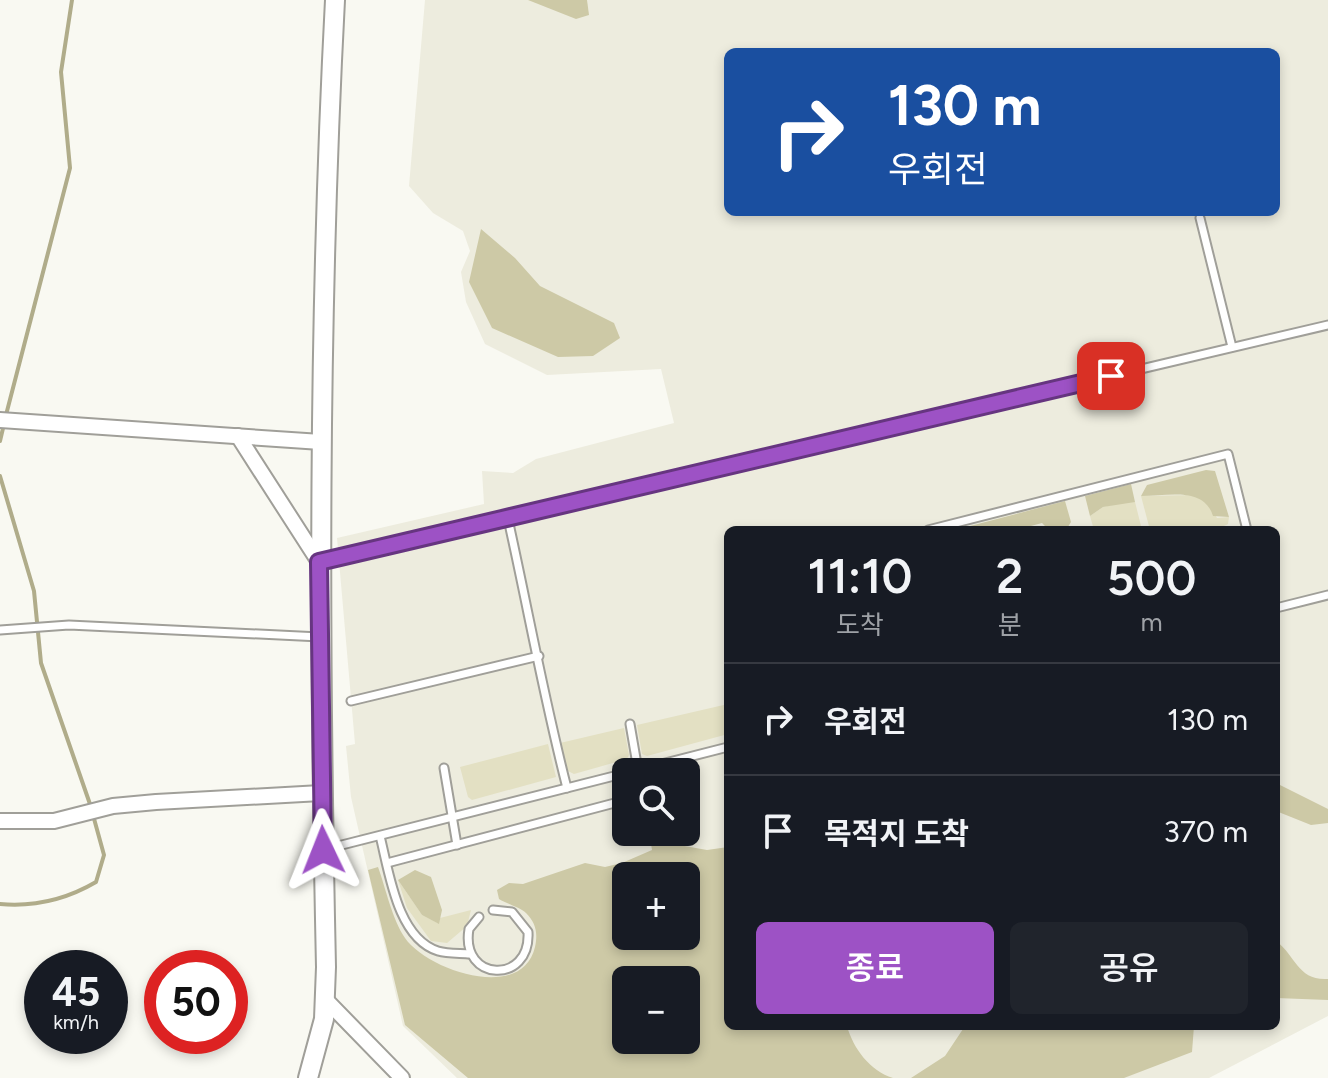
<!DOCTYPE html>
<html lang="ko">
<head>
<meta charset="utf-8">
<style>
  body { margin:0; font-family:Figtree,"Noto Sans KR",sans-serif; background:#20242c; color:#f1f3f6; height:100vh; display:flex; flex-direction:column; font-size:30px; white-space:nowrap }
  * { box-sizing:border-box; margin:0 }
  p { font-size:26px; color:#9ea1a6 }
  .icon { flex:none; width:44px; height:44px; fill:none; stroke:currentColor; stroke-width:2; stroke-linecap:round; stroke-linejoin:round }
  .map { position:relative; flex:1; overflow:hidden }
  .sheet { position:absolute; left:724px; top:526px; width:556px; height:504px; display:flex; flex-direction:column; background:#171b24; border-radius:12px; box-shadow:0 4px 12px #0003 }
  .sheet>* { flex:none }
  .top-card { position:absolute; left:724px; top:48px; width:556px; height:168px; border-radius:12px; box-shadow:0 4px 12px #0003; background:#1a4fa0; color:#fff; overflow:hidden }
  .buttons { position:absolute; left:612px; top:758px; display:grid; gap:16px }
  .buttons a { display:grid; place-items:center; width:88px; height:88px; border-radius:12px; background:#171b24; box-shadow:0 4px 12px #0003; font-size:40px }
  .speed { position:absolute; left:24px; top:950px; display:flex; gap:16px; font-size:40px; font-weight:700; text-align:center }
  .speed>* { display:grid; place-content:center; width:104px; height:104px; border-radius:50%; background:#171b24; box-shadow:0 4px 12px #0003; line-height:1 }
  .speed small { font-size:20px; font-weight:400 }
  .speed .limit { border:12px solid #d22; background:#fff; color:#111 }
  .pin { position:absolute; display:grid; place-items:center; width:68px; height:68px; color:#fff; margin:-34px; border-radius:16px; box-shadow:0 4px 12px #0006 }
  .me { position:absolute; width:88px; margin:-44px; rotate:358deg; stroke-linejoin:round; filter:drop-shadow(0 0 6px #0008) }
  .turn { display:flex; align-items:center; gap:28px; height:168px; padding:0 32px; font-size:36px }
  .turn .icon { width:104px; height:104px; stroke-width:2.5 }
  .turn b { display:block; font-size:56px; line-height:68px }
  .eta { display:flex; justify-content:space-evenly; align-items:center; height:136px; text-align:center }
  .eta b { font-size:48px; font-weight:600; line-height:56px }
  .primary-button { display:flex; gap:16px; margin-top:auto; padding:16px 32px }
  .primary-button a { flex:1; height:92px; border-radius:12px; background:#9d52c5; color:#fff; font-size:32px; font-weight:600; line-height:92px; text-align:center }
  .primary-button a+a { background:#20242c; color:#f1f3f6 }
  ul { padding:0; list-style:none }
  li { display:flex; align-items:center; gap:24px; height:112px; padding:0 32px; border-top:2px solid #363941 }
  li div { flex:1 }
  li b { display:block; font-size:30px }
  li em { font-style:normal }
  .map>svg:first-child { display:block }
  .built { fill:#edecde; fill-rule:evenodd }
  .green { fill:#e3e0c3 }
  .forest { fill:#cdc9a6; fill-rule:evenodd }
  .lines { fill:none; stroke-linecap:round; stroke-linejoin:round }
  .stream { stroke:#b0ac8a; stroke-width:4 }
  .lane-casing { stroke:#a09f99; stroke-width:11 }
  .street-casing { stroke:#a09f99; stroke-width:18 }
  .secondary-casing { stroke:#a09f99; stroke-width:22 }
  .lane { stroke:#fff; stroke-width:7 }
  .street { stroke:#fff; stroke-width:14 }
  .secondary { stroke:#fff; stroke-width:18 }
  .route-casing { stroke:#663580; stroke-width:20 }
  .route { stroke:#9d52c5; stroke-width:14 }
</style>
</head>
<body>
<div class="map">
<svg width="1328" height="1078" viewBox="0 0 1328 1078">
  <rect width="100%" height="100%" fill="#f9f9f2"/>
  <path class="built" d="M425 0H1328V1016L1209 1078H457L403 1026 351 797 346 746 355 744 337 538 484 504 482 471 513 473 536 459 674 423 661 369 547 375 485 344 466 302 461 272 470 251 463 231 433 213 409 186ZM728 52H1276V212H728ZM728 530H1276V1026H728ZM626 772H686V832H626ZM626 876H686V936H626ZM626 980H686V1040H626Z"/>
  <g class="green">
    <polygon points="1195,495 1207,501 1217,518 1229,517 1228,524 1216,530 1150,530 1141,496"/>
    <polygon points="1125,502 1135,502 1142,530 1094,530 1090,516 1103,507"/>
    <polygon points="728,704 728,734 647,756 642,754 637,725"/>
    <polygon points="624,728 629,755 627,759 574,774 568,771 560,743"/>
    <polygon points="548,744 556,777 472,800 468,797 460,767"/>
    <polygon points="398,880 422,915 438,923 440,918 471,910 467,926 447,943 431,941 407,908"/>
  </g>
  <g class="forest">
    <polygon points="528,0 587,0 589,15 576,19"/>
    <polygon points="481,229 515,258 540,286 614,323 620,338 593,356 558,357 492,328 469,282"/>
    <path d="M1206 470 1215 471 1229 517 1213 516C1204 486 1167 496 1141 496L1147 485Z"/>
    <polygon points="1131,484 1135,502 1103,507 1090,516 1085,496"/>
    <polygon points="1065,501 1071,522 1066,530 1049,530 1042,523 1016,530 955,530"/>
    <polygon points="1276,783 1328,809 1328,823 1311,825 1276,811"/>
    <path d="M649 832H676L679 845 707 850 728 847V1026H847C853 1048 870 1071 893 1078H468L405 1025 368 870 378 867C386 889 392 919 405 938 427 970 522 1003 535 947 538 933 536 923 526 913 520 907 507 904 499 899L497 890 509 883 523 884 585 863 605 867 622 863 652 850ZM686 876V936H626V876ZM686 980V1040H626V980Z"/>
    <polygon points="415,870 431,877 442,910 439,924 422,915 398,880"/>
    <path d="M1276 941C1296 956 1298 981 1328 979V1000L1276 998Z"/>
    <polygon points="965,1026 1194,1026 1192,1052 1124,1078 911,1078 945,1056"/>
  </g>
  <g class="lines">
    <g class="stream">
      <polyline points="6,415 70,168 61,72 72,0"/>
      <polyline points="0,441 4,424"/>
      <polyline points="0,476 34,591 41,663 91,807"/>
      <path d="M0 904C34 907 67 899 96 882L104 855 93 815"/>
    </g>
    <defs>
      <g id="lane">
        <polyline points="1200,218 1232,347"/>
        <path d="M508 519C528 609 544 699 567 788"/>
        <polyline points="928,530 1228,454 1247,530"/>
        <polyline points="322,562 1328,325"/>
        <polyline points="1276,608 1328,595"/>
        <polyline points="0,630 69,625 320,637"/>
        <polyline points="351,701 539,656"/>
        <polyline points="630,724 638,770"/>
        <polyline points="444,768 457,845"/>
        <polyline points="630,772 728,747"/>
        <polyline points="623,774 626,788"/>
        <path d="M380 836C389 871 397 938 438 951 448 954 461 953 470 954"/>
        <polyline points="326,849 626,773"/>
        <polyline points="387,863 626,800"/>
        <path d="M479 917 469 929C460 982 531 985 528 932L512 912 493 910"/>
      </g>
      <g id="street">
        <polyline points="0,420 321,442"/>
        <polyline points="238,436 319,562"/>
        <polyline points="0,821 54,821 113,806 156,802 321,793"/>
        <polyline points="325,999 402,1078"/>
      </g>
      <path id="secondary" d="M308 1078 324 1019 326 967C319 644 318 322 335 0"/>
    </defs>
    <use href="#lane" class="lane-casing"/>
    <use href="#street" class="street-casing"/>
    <use href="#secondary" class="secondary-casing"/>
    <use href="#lane" class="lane"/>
    <use href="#street" class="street"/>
    <use href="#secondary" class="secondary"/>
  </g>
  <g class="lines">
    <defs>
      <polyline id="route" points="323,850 319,562 1111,376"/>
    </defs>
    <use href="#route" class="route-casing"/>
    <use href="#route" class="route"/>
  </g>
</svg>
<div class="buttons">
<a><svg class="icon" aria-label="search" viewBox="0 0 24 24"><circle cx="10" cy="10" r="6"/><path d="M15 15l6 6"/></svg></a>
<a>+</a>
<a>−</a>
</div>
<div class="speed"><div>45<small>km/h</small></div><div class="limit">50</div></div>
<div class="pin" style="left:1111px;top:376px;background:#d93025"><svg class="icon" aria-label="arrive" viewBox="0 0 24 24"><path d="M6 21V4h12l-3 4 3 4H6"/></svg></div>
<svg class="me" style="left:323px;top:850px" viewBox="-20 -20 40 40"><path d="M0-17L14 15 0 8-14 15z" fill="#9d52c5" stroke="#fff" stroke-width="4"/></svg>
<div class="top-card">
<div class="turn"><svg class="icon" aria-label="right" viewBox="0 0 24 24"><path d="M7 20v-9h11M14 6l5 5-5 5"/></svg><div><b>130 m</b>우회전</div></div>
</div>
<section class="sheet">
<div class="eta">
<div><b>11:10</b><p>도착</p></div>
<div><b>2</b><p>분</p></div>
<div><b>500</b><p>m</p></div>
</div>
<ul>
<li><svg class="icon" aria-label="right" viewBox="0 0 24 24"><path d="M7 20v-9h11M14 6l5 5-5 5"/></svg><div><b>우회전</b></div><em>130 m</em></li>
<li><svg class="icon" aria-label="arrive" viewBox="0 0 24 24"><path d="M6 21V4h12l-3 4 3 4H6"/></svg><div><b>목적지 도착</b></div><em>370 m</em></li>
</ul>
<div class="primary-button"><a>종료</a><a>공유</a></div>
</section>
</div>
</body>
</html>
